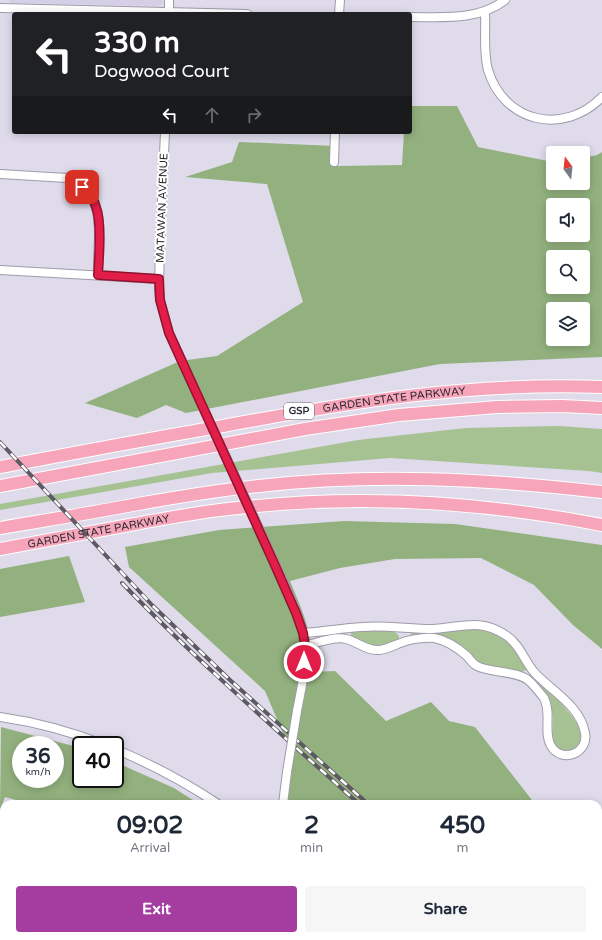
<!DOCTYPE html>
<html lang="en">
<head>
<meta charset="utf-8">
<style>
  body { margin:0; font-family:"Varela Round",sans-serif; background:#f6f6f7; color:#1f2937; height:100vh; display:flex; flex-direction:column; font-size:15px; white-space:nowrap }
  * { box-sizing:border-box; margin:0 }
  p { font-size:13px; color:#747a83 }
  .icon { flex:none; width:22px; height:22px; fill:none; stroke:currentColor; stroke-width:2; stroke-linecap:round; stroke-linejoin:round }
  .map { position:relative; flex:1; overflow:hidden }
  .details { position:absolute; left:0px; top:800px; width:602px; height:140px; display:flex; flex-direction:column; background:#fff; border-radius:12px 12px 0 0; box-shadow:0 2px 10px #0003 }
  .details>* { flex:none }
  .hud { position:absolute; left:12px; top:12px; width:400px; height:122px; border-radius:4px; box-shadow:0 2px 10px #0003; background:#202124; color:#fff; overflow:hidden }
  .needle { width:26px; rotate:345deg }
  .tools { position:absolute; left:546px; top:146px; display:grid; gap:8px }
  .tools a { display:grid; place-items:center; width:44px; height:44px; border-radius:4px; background:#fff; box-shadow:0 2px 10px #0003; font-size:20px }
  .speed { position:absolute; left:12px; top:736px; display:flex; gap:8px; font-size:20px; font-weight:700; text-align:center }
  .speed>* { display:grid; place-content:center; width:52px; height:52px; border-radius:50%; background:#fff; box-shadow:0 2px 10px #0003; line-height:1 }
  .speed small { font-size:10px; font-weight:400 }
  .speed .limit { border:2px solid #111; border-radius:6px; background:#fff; color:#111 }
  .pin { position:absolute; display:grid; place-items:center; width:34px; height:34px; color:#fff; margin:-17px; border-radius:8px; box-shadow:0 2px 6px #0006 }
  .me { position:absolute; width:44px; margin:-22px; rotate:0deg; stroke-linejoin:round; filter:drop-shadow(0 0 3px #0008) }
  .turn { display:flex; align-items:center; gap:14px; height:84px; padding:0 16px; font-size:18px }
  .turn .icon { width:52px; height:52px; stroke-width:2.5 }
  .turn b { display:block; font-size:28px; line-height:34px }
  .lanes { display:flex; align-items:center; height:38px; padding:0 16px; background:#0003; justify-content:center; gap:20px; direction:ltr }
  .lanes .off { opacity:.35 }
  .eta { display:flex; justify-content:space-evenly; align-items:center; height:68px; text-align:center }
  .eta b { font-size:24px; font-weight:700; line-height:28px }
  .button { display:flex; gap:8px; margin-top:auto; padding:8px 16px }
  .button a { flex:1; height:46px; border-radius:4px; background:#a53da0; color:#fff; font-size:16px; font-weight:700; line-height:46px; text-align:center }
  .button a+a { background:#f6f6f7; color:#1f2937 }
  .map>svg:first-child { display:block }
  .built { fill:#d4cfe6 }
  .green { fill:#a6c293 }
  .forest { fill:#93b17e; fill-rule:evenodd }
  .lines { fill:none; stroke-linecap:round; stroke-linejoin:round }
  .minor-casing { stroke:#9e9baa; stroke-width:10 }
  .highway-casing { stroke:#fff; stroke-width:14 }
  .minor { stroke:#fff; stroke-width:8 }
  .highway { stroke:#f6a5ba; stroke-width:12 }
  .rail-casing { stroke:#5d5a63; stroke-width:4 }
  .rail { stroke:#fff; stroke-width:2.5; stroke-dasharray:8; stroke-linecap:butt }
  .minor-bridge-casing { stroke:#9e9baa; stroke-width:10; stroke-linecap:butt }
  .minor-bridge { stroke:#fff; stroke-width:8 }
  .route-casing { stroke:#92132f; stroke-width:10 }
  .route { stroke:#e11d48; stroke-width:7 }
  .labels { text-anchor:middle; dominant-baseline:central; stroke-width:4; stroke-linejoin:round; paint-order:stroke }
  .shield { fill:#fff; stroke:#6b696d; stroke-width:1 }
  .shield-label { font-size:10px; font-weight:bold; fill:#2b292f }
  .street-label { font-size:11px; fill:#2b292f; stroke:#fff }
</style>
</head>
<body>
<div class="map">
<svg width="602" height="940" viewBox="0 0 602 940">
  <rect width="100%" height="100%" fill="#dfdbeb"/>
  <polygon class="built" points="9,0 163,0 163,2 160,6 10,3"/>
  <g class="green">
    <polygon points="559,426 602,429 602,473 589,471 390,458 212,473 0,510 0,504 358,440 466,428"/>
    <path d="M457 629C464 629 472 628 479 629 503 630 515 650 527 668V670L521 672 482 665 461 646 457 643 411 637 410 636 412 632Z"/>
    <polygon points="369,630 394,631 399,636 399,640 394,643 374,648 351,636 351,633 354,631"/>
    <path d="M538 684C549 688 581 722 582 735 583 744 577 747 571 752L557 750 552 739 553 716 551 710Z"/>
  </g>
  <g class="forest">
    <path d="M410 106H457L478 147 553 162V183H583V158L597 155 602 152V357L440 364 186 413 166 405 137 418 85 403 180 361 217 356 303 302 267 184 185 177 232 162 239 142 336 146 337 166 402 165 404 132H410ZM553 205H583V235H553ZM553 257H583V287H553ZM553 309H583V339H553Z"/>
    <path d="M344 521 455 524 602 545V649L573 625 534 585 481 558 395 559 340 568 290 581C303 613 315 636 311 672L335 671 386 721 431 702 449 721 475 727 535 804H282L288 745 265 691 129 567 125 547 219 530Z"/>
    <polygon points="69,556 85,602 0,617 0,569"/>
    <path d="M1 727 81 748V779H115V762L174 788 199 804H31L5 797 0 809ZM21 745H55V779H21Z"/>
    <polygon points="598,825 602,828 602,940 478,940 474,936 598,936"/>
  </g>
  <g class="lines">
    <defs>
      <g id="minor">
        <polyline points="0,8 247,14"/>
        <path d="M485 12C486 30 483 52 488 70 504 123 564 136 602 97"/>
        <polyline points="169,14 169,0"/>
        <polyline points="339,14 340,0"/>
        <path d="M410 17C442 17 478 21 505 0"/>
        <polyline points="165,132 160,245 159,288 160,300 169,333 201,403"/>
        <polyline points="334,162 335,132"/>
        <path d="M0 174 67 178C96 191 99 209 99 238 98 251 98 263 98 275"/>
        <polyline points="0,270 159,279"/>
        <path d="M275 563C284 585 305 624 305 647 306 669 301 690 297 711"/>
        <path d="M303 633C323 632 342 628 362 627 385 625 409 629 432 629 461 628 480 617 507 636 520 645 524 660 534 672 551 691 580 705 585 733 589 753 562 764 551 746 543 733 552 713 544 698 540 693 533 684 528 680 517 671 491 673 477 666 473 664 470 660 467 656 458 648 446 640 434 638 426 637 413 639 406 641 396 644 389 649 379 650 367 651 358 642 346 639 335 636 316 643 305 646"/>
        <path d="M0 717C35 722 72 732 105 745"/>
        <path d="M115 749C151 764 185 782 218 804"/>
        <polyline points="283,804 287,772"/>
        <polyline points="5,936 15,940"/>
        <polyline points="266,936 267,940"/>
      </g>
      <g id="highway">
        <path id="s1" d="M0 467C74 453 148 439 223 426 351 402 471 382 602 387"/>
        <polyline points="0,486 305,429 399,415 497,407 562,406 602,408"/>
        <path d="M0 528C46 520 92 513 138 504 178 497 218 490 259 486 373 473 488 479 602 492"/>
        <path id="s2" d="M0 549C45 541 90 532 135 524 169 518 203 511 238 508 360 494 482 502 602 525"/>
      </g>
    </defs>
    <use href="#minor" class="minor-casing"/>
    <use href="#highway" class="highway-casing"/>
    <use href="#minor" class="minor"/>
    <use href="#highway" class="highway"/>
    <defs>
      <g id="rail">
        <polyline points="0,442 152,605 230,680 368,804"/>
        <path d="M122 583C197 661 279 732 359 804"/>
        <polyline points="508,936 513,940"/>
        <polyline points="518,936 523,940"/>
      </g>
    </defs>
    <use href="#rail" class="rail-casing"/>
    <use href="#rail" class="rail"/>
    <defs>
      <g id="minor-bridge">
        <polyline points="201,403 275,563"/>
        <polyline points="287,772 297,711"/>
      </g>
    </defs>
    <use href="#minor-bridge" class="minor-bridge-casing"/>
    <use href="#minor-bridge" class="minor-bridge"/>
  </g>
  <g class="lines">
    <defs>
      <path id="route" d="M82 187C88 193 94 198 96 207 102 222 99 258 98 275L159 279 160 300 169 333 274 563 296 613 303 633 305 646 304 662"/>
    </defs>
    <use href="#route" class="route-casing"/>
    <use href="#route" class="route"/>
  </g>
  <g class="labels">
    <rect class="shield" x="284" y="403" width="30" height="16" rx="3"/>
    <g class="shield-label">
      <text x="299" y="411">GSP</text>
    </g>
    <g class="street-label">
      <text transform="translate(162 208) rotate(-88)">MATAWAN AVENUE</text>
      <text stroke="none"><textPath href="#s1" startOffset="400">GARDEN STATE PARKWAY</textPath></text>
      <text stroke="none"><textPath href="#s2" startOffset="100">GARDEN STATE PARKWAY</textPath></text>
    </g>
  </g>
</svg>
<div class="tools">
<a><svg class="needle" viewBox="-14 -14 28 28"><path d="M0-13l5 13h-10z" fill="#e53935"/><path d="M0 13l5-13h-10z" fill="#747a83"/></svg></a>
<a><svg class="icon" aria-label="sound" viewBox="0 0 24 24"><path d="M4 9h4l5-4v14l-5-4H4zM17 9q2 3 0 6"/></svg></a>
<a><svg class="icon" aria-label="search" viewBox="0 0 24 24"><circle cx="10" cy="10" r="6"/><path d="M15 15l6 6"/></svg></a>
<a><svg class="icon" aria-label="layers" viewBox="0 0 24 24"><path d="M12 4l9 5-9 5-9-5zM3 14l9 5 9-5"/></svg></a>
</div>
<div class="speed"><div>36<small>km/h</small></div><div class="limit">40</div></div>
<div class="pin" style="left:82px;top:187px;background:#d93025"><svg class="icon" aria-label="arrive" viewBox="0 0 24 24"><path d="M6 21V4h12l-3 4 3 4H6"/></svg></div>
<svg class="me" style="left:304px;top:662px" viewBox="-20 -20 40 40"><circle r="17" fill="#e11d48" stroke="#fff" stroke-width="3"/><path d="M0-11L8 9 0 5-8 9z" fill="#fff"/></svg>
<div class="hud">
<div class="turn"><svg class="icon" aria-label="left" viewBox="0 0 24 24"><path d="M17 20v-9H6M10 6l-5 5 5 5"/></svg><div><b>330 m</b>Dogwood Court</div></div>
<div class="lanes"><svg class="icon" aria-label="left" viewBox="0 0 24 24"><path d="M17 20v-9H6M10 6l-5 5 5 5"/></svg><svg class="icon off" aria-label="ahead" viewBox="0 0 24 24"><path d="M12 20V5M6 11l6-6 6 6"/></svg><svg class="icon off" aria-label="right" viewBox="0 0 24 24"><path d="M7 20v-9h11M14 6l5 5-5 5"/></svg></div>
</div>
<section class="details">
<div class="eta">
<div><b>09:02</b><p>Arrival</p></div>
<div><b>2</b><p>min</p></div>
<div><b>450</b><p>m</p></div>
</div>
<div class="button"><a>Exit</a><a>Share</a></div>
</section>
</div>
</body>
</html>
